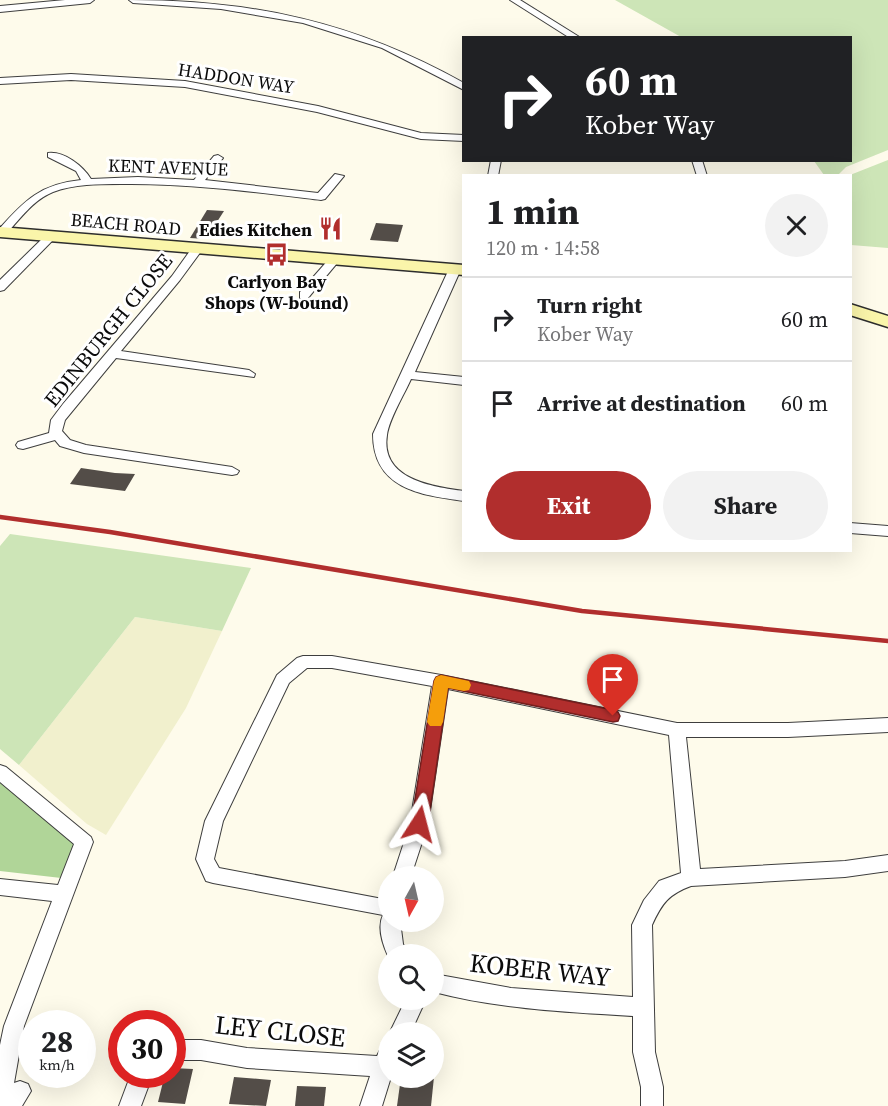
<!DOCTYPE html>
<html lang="en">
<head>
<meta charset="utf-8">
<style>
  body { margin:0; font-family:"Source Serif 4",serif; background:#f2f2f2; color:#202124; height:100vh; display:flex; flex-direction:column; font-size:22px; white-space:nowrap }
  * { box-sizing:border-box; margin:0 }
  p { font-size:20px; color:#757577 }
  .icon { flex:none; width:33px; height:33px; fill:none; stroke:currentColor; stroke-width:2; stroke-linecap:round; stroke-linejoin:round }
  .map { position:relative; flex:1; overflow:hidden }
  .drawer { position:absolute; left:462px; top:174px; width:390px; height:378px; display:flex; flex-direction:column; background:#fff; border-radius:0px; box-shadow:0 6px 24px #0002 }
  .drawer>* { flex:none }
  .top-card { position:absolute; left:462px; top:36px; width:390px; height:126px; border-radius:0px; box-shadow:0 6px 24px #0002; background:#202124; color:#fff; overflow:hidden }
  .needle { width:39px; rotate:188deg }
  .buttons { position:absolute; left:378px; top:866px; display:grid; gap:12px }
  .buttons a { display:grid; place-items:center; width:66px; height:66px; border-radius:50%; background:#fff; box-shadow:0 6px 24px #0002; font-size:30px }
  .speed { position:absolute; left:18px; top:1010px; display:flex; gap:12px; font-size:30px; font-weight:700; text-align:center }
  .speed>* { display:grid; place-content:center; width:78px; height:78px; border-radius:50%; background:#fff; box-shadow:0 6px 24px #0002; line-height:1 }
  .speed small { font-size:15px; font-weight:400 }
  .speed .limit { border:9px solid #d22; background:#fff; color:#111 }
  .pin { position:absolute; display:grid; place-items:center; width:51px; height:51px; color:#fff; margin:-62px -26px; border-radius:50% 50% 50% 0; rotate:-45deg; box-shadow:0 0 6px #0007 }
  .pin .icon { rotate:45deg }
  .me { position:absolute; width:66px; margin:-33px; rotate:9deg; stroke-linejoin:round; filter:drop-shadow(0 0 4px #0008) }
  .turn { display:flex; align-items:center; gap:21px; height:126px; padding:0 24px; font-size:27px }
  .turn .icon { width:78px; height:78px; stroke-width:2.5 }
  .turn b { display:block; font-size:42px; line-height:51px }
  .round { display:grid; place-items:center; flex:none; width:63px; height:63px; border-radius:32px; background:#f2f2f2 }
  .head { display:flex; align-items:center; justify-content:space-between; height:102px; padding:0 24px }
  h1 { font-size:36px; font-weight:700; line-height:45px }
  .action { display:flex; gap:12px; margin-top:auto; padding:12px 24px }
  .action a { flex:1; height:69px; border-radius:36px; background:#b12e2d; color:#fff; font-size:24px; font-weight:700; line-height:69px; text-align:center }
  .action a+a { background:#f2f2f2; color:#202124 }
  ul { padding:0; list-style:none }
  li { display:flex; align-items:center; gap:18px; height:84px; padding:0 24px; border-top:2px solid #e0e0e0 }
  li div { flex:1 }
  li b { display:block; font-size:22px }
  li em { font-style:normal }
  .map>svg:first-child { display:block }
  .farmland { fill:#f1f0cd }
  .green { fill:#cde5b7 }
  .forest { fill:#b0d598 }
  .building { fill:#534d48 }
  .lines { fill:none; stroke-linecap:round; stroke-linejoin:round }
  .street-casing { stroke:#3e3e3e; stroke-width:2 }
  .secondary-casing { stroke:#2d2d2d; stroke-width:3 }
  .street { fill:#fff; fill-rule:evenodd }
  .secondary { fill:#faf5aa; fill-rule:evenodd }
  .rail { stroke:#b12e2d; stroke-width:4.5 }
  .route { fill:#b12e2d; stroke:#731e1d; stroke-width:1.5 }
  .slow { fill:#f59e0b }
  .labels { text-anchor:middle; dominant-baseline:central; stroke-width:6; stroke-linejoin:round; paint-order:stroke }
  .far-street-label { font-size:18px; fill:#0b0b0b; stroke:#fff }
  .far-poi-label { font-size:18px; font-weight:bold; fill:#0b0b0b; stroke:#fff; text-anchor:end }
  .street-label { font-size:21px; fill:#0b0b0b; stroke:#fff }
  .near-street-label { font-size:26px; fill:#0b0b0b; stroke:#fff }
</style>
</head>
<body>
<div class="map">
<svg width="888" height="1106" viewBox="0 0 888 1106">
  <rect width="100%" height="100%" fill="#fefbeb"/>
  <polygon class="farmland" points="135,617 222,631 186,708 106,835 87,824 19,765"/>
  <g class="green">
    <polygon points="615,0 888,0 888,150 846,167 838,175 824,175 814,161 850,160 850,38 681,37"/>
    <polygon points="888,160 888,248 851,245 850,175"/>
    <polygon points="10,534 251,568 222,631 135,617 19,765 0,749 0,546"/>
  </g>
  <polygon class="forest" points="0,772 84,842 70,879 0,871"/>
  <g class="building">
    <polygon points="207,210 224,211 206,239 190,238"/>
    <polygon points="376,223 403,225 398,242 370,240"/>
    <polygon points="81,468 115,473 135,474 125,491 70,484"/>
    <polygon points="172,1068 193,1069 185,1104 158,1102 165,1074 172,1074"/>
    <polygon points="234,1077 271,1080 266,1106 229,1104"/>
    <polygon points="401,1077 434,1077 431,1106 397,1106"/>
    <polygon points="297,1086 326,1087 324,1106 295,1106"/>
  </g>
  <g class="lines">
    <defs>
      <g id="street">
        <polygon points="65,0 94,0 90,3 0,12 0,6"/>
        <path d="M129 0C253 0 355 22 464 83V90L382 48 303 23 221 9 133 3Z"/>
        <polygon points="510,0 520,0 581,38 570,38"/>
        <polygon points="71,74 185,81 318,106 421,133 464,135 464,141 421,139 317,112 185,87 71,80 0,84 0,78"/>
        <path d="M48 153C64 151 83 166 91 179L138 177 194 180 214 156 218 155 223 158 205 180 318 193 335 174 344 176 325 199 321 200C255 192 188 183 121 184 99 184 74 184 53 192 33 200 20 219 6 234L0 235V228C25 200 41 184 81 180L76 171 48 157Z"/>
        <polygon points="491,160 501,160 498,176 488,176"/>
        <polygon points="692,160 702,160 707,176 697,176"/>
        <polygon points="50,234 54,235 54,239 4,290 0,291 0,280 46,235"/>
        <polygon points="196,247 202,250 180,280 121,351 249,370 255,374 254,377 116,358 65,420 62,431 70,440 86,445 232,467 239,471 237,474 232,475 84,453 60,446 55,440 23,449 18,448 16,445 18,442 49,433 51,420 63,404 172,276 192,248"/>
        <polygon points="334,257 338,258 338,262 308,298 300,298 300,292 330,258"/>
        <path d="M455 266 461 269 415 372 464 377V385L411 379C404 395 389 419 387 435 380 479 432 487 464 491V501C419 495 373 488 373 434L449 269Z"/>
        <polygon points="850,523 888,526 888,536 850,533"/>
        <path d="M303 656H332L441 675 677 723H788L888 718V732L788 737H686L700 869 845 861 888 855V871L845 877 691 886C669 894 662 903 652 925L655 1052 663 1087V1106H641V1087L633 1052V1016C566 1012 499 1009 434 992V974L511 988 633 997 632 925 644 900 659 881 681 873 669 735 448 689 428 824 411 876H393L410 824 432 686 332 668H307L289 683 223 821 214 859 219 868 388 900V921H400L403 944 408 954 388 956C383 945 377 927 383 915L213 883 206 881 196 859 205 821 277 675 297 658Z"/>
        <polygon points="0,765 6,767 91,837 93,842 24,1026 14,1083 20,1081 28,1084 31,1091 22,1106 0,1106 0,1045 4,1026 52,901 0,895 0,879 58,885 74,844 0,782"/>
        <polygon points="406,999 426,999 411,1032 390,1032"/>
        <polygon points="172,1040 201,1040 247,1048 377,1056 381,1048 388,1045 388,1077 391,1077 382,1106 360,1106 370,1076 247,1068 201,1060 172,1060"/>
        <polygon points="131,1074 153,1074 141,1106 119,1106"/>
      </g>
      <g id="secondary">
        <polygon points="0,227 464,265 464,275 0,237"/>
        <polygon points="850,304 888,316 888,327 850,315"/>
      </g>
    </defs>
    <use href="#street" class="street-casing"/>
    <use href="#secondary" class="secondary-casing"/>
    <use href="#street" class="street"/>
    <use href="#secondary" class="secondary"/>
    <polyline class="rail" points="0,517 110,532 582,611 888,641"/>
  </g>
  <polygon class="route" points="441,675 613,710 618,712 620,716 618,721 613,722 448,688 428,824 425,829 419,831 413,829 411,824 434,681 436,677"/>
  <polygon class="slow" points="441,675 469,681 471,685 469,690 464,691 448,688 443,722 441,726 430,726 427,722 434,681 436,677"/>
  <defs>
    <symbol id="restaurant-bare" viewBox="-9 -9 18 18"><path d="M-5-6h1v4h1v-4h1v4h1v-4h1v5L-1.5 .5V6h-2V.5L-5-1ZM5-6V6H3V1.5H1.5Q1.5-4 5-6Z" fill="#b12e2d" stroke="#fff" stroke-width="2.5" paint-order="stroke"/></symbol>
    <symbol id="bus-bare" viewBox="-9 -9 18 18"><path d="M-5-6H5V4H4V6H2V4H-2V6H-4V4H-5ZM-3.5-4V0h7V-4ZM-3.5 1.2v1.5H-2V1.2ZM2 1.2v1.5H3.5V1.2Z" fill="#b12e2d" stroke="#fff" stroke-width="2.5" paint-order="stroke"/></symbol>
  </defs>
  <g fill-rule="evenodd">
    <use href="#restaurant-bare" x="314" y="212" width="33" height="33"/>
    <use href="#bus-bare" x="260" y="238" width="33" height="33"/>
  </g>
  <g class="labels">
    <g class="far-street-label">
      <text transform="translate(236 78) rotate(9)">HADDON WAY</text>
      <text transform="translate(168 167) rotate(2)">KENT AVENUE</text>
      <text transform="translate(126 224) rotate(5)">BEACH ROAD</text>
    </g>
    <g class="far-poi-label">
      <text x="312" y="229">Edies Kitchen</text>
      <text x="277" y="281" text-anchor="middle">Carlyon Bay<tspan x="277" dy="21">Shops (W-bound)</tspan></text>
    </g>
    <g class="street-label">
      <text transform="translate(108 330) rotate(-51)">EDINBURGH CLOSE</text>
    </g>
    <g class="near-street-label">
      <text transform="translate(540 970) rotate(6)">KOBER WAY</text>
      <text transform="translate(280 1031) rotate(6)">LEY CLOSE</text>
    </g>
  </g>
</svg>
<div class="buttons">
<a><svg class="needle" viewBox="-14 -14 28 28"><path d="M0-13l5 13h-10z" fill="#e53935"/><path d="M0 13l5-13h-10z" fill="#757577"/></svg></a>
<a><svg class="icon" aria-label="search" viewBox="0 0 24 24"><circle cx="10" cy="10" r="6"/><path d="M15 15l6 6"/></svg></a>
<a><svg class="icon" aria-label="layers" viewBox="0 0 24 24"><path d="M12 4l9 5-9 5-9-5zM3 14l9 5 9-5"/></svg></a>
</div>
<div class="speed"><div>28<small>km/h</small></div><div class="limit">30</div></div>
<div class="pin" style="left:613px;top:716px;background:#d93025"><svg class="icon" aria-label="arrive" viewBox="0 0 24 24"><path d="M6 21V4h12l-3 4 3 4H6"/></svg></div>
<svg class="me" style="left:419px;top:824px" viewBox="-20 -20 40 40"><path d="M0-17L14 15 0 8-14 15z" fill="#b12e2d" stroke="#fff" stroke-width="4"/></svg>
<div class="top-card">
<div class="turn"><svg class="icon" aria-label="right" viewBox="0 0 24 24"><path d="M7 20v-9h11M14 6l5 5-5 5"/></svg><div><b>60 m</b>Kober Way</div></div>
</div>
<section class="drawer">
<div class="head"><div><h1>1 min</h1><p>120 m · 14:58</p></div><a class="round"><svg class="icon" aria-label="close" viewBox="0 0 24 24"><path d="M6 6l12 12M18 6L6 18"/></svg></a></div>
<ul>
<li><svg class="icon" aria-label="right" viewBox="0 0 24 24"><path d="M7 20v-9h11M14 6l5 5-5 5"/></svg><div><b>Turn right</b><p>Kober Way</p></div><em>60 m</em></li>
<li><svg class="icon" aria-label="arrive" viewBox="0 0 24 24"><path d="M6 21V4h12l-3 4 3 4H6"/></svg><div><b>Arrive at destination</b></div><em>60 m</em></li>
</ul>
<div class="action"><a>Exit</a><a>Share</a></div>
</section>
</div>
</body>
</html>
